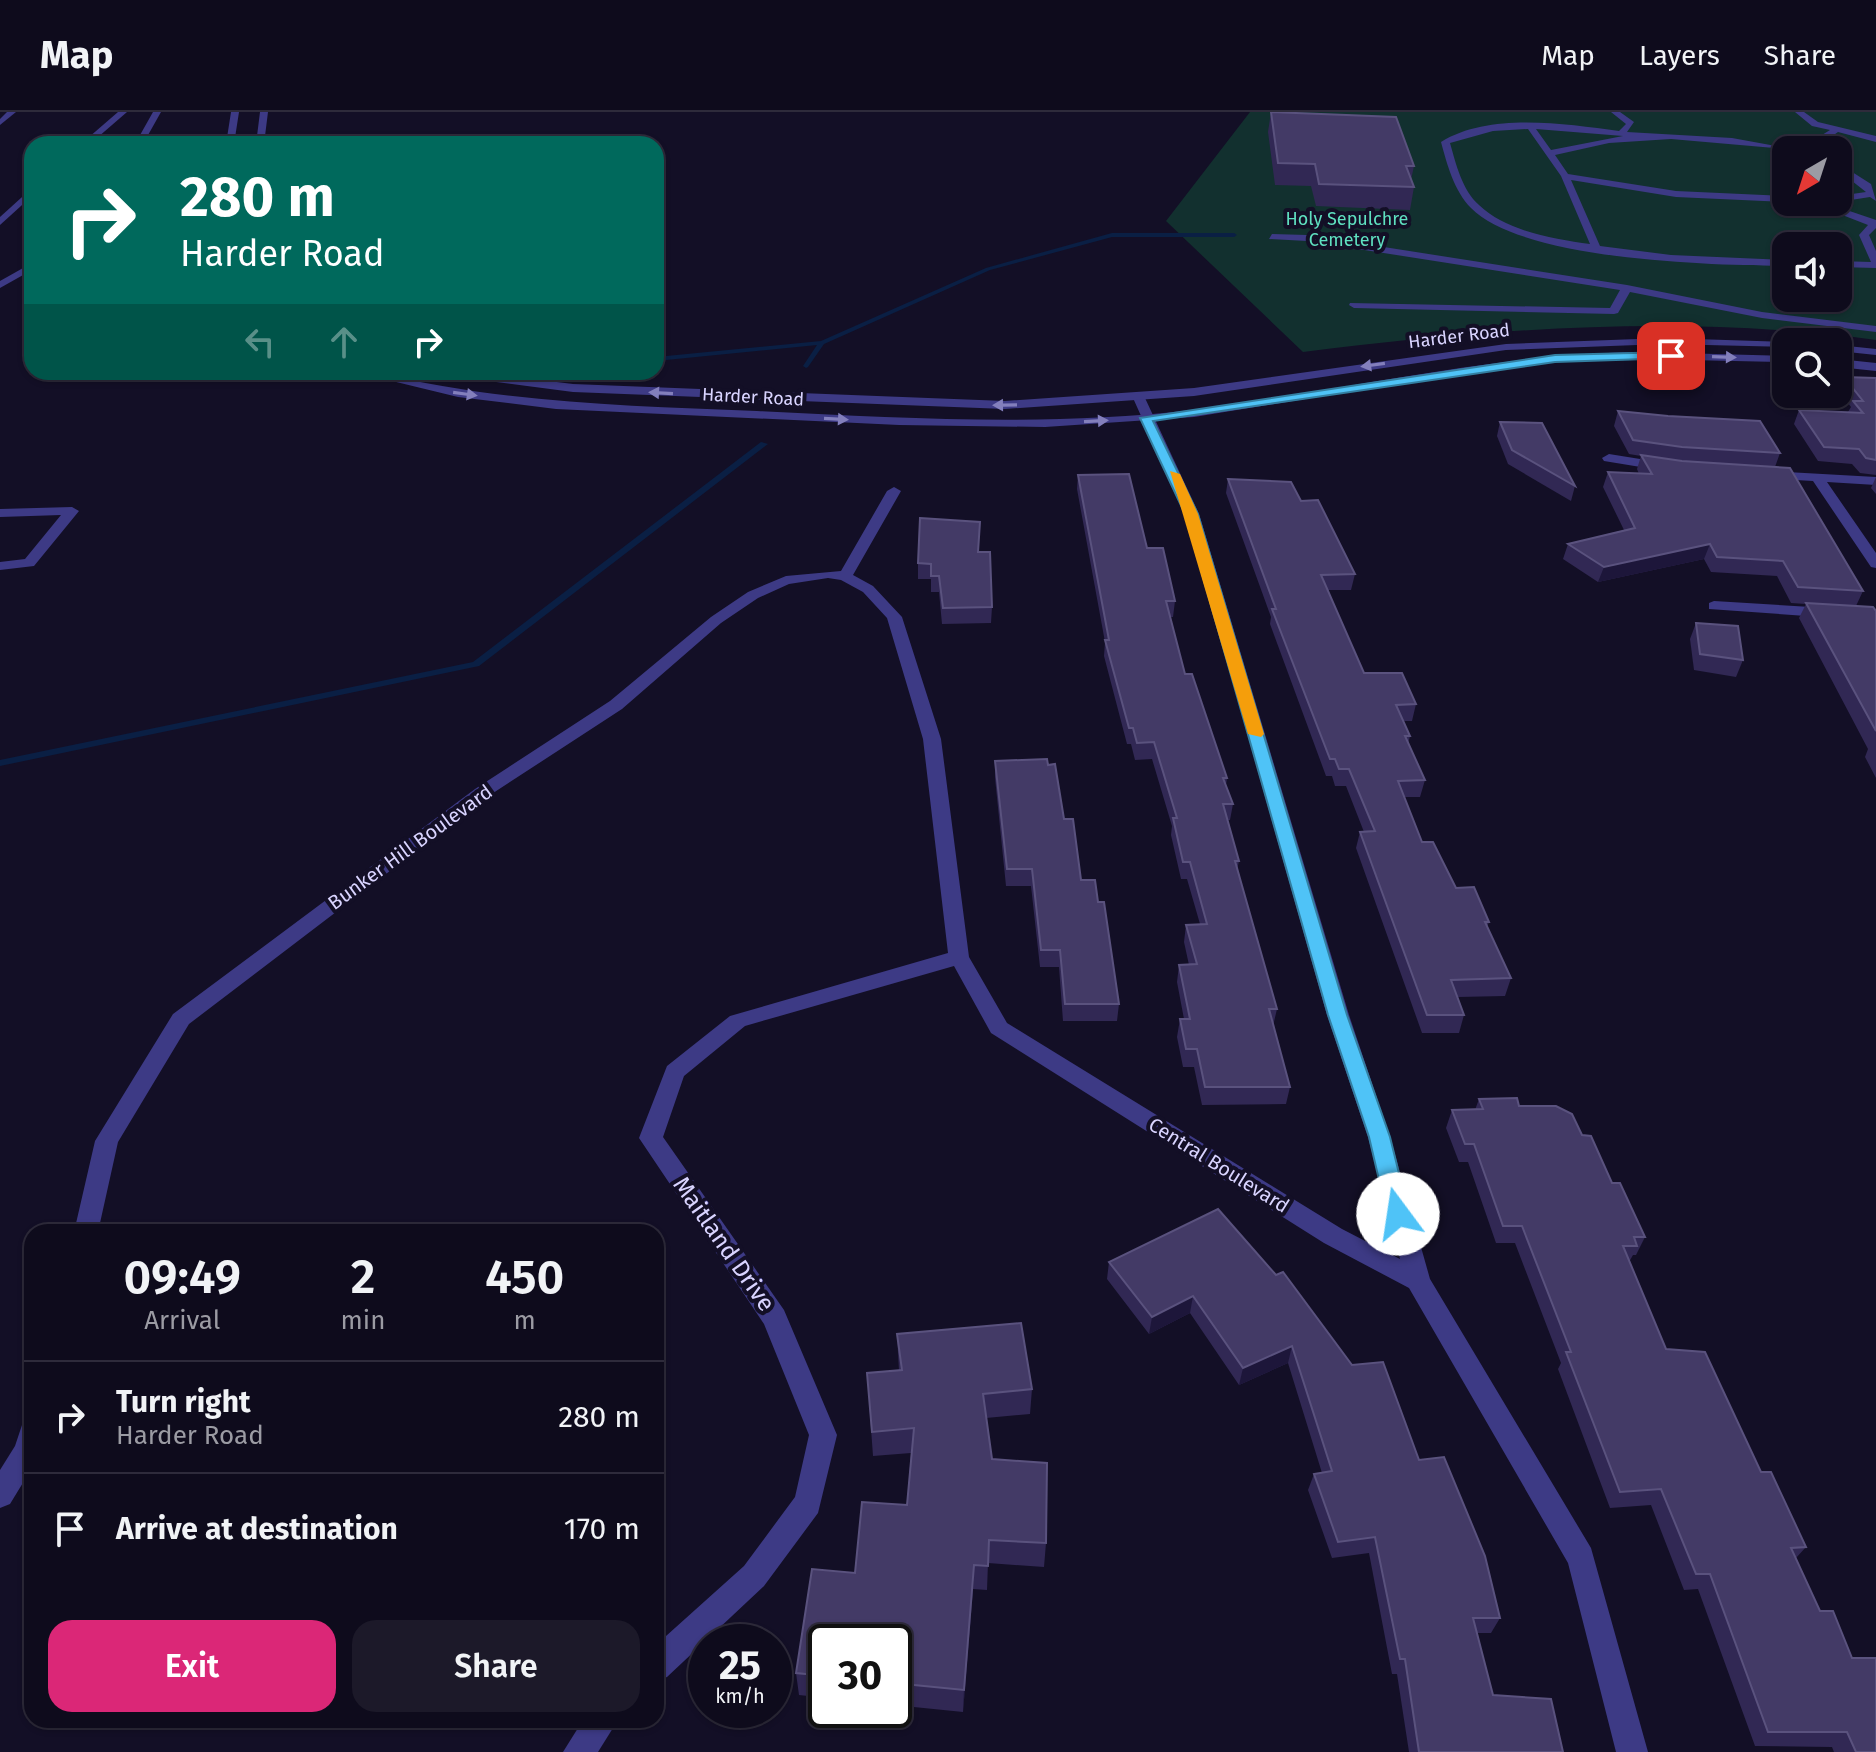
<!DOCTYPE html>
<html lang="en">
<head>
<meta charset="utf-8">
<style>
  body { margin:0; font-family:"Fira Sans",sans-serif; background:#1c1929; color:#f1f3f6; height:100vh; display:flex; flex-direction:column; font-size:30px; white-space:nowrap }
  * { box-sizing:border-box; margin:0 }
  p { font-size:26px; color:#9b9ba3 }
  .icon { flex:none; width:44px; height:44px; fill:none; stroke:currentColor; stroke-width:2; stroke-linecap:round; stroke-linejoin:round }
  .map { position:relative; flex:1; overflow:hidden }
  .side { position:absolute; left:24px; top:1112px; width:640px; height:504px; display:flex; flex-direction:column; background:#0e0b1c; border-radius:24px; box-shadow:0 2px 6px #0004,0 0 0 2px #2e2b3b }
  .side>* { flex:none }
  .guide { position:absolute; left:24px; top:24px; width:640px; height:244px; border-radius:24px; box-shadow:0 2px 6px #0004,0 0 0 2px #2e2b3b; background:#00695c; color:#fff; overflow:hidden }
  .needle { width:52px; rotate:219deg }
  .tools { position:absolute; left:1772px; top:24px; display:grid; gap:16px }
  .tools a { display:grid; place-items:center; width:80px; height:80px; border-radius:16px; background:#0e0b1c; box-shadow:0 2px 6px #0004,0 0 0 2px #2e2b3b; font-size:40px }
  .speed { position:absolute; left:688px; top:1512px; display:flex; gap:16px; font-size:40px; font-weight:700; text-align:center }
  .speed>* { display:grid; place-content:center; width:104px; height:104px; border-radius:50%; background:#0e0b1c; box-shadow:0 2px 6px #0004,0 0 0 2px #2e2b3b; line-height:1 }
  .speed small { font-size:20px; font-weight:400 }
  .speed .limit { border:4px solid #111; border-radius:12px; background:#fff; color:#111 }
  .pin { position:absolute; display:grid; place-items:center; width:68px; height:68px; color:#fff; margin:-34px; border-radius:16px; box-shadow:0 4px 12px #0006 }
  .me { position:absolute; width:88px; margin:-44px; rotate:346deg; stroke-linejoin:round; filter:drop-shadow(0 0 6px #0008) }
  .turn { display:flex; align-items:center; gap:28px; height:168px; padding:0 24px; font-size:36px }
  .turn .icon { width:104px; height:104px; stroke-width:2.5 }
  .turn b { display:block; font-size:56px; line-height:68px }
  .lanes { display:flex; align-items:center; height:76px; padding:0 24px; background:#0003; justify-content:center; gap:40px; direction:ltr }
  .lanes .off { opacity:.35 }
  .eta { display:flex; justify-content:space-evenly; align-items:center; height:136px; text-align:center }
  .eta b { font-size:48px; font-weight:600; line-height:56px }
  .button { display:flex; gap:16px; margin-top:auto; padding:16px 24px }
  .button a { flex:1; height:92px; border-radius:24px; background:#db2777; color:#fff; font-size:32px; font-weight:600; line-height:92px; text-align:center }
  .button a+a { background:#1c1929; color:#f1f3f6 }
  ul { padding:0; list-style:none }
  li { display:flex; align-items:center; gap:24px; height:112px; padding:0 24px; border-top:2px solid #2e2b3b }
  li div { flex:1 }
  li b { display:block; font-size:30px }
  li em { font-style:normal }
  header { display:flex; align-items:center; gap:48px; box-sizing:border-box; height:112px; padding:0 40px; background:#0e0b1c; border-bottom:2px solid #2e2b3b }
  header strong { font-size:38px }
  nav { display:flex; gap:44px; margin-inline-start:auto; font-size:28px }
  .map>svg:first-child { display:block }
  .green { fill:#12302f; fill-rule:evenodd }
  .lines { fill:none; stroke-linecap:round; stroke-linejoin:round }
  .stream { fill:#0a1f44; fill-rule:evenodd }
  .service { fill:#3d3a85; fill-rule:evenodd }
  .minor { fill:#3d3a85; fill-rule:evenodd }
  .tertiary { fill:#3d3a85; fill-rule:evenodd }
  .wall { fill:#312854 }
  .shaded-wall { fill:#1d163a }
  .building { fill:#433a66; stroke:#5a527e; stroke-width:2 }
  .oneway { fill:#837fbc }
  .route { fill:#4fc3f7; stroke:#337fa1; stroke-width:2 }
  .slow { fill:#f59e0b }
  .labels { text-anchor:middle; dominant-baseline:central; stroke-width:8; stroke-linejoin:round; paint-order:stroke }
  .far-park-label { font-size:18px; fill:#5fe0c0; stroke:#130f26 }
  .far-street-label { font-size:18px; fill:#d9d4ff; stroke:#130f26 }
  .street-label { font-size:20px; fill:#d9d4ff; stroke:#130f26 }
  .near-street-label { font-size:24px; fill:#d9d4ff; stroke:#130f26 }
</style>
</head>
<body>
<header>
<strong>Map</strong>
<nav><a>Map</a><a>Layers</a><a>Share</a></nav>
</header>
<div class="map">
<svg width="1876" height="1640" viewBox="0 0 1876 1640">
  <rect width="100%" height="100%" fill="#130f26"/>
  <path class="green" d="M1250 0H1876V228C1686 202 1492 216 1303 240L1166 109ZM1786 38H1838V90H1786ZM1786 134H1838V186H1786Z"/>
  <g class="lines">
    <g class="stream">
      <polygon points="1112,121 1234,121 1237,123 1234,125 1112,125 990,158 824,232 808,255 806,256 803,254 817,233 656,249 656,245 821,229 986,156"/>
      <polygon points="761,330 768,332 479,554 0,654 0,648 473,550"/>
    </g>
    <g class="service">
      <polygon points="7,0 16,0 0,13 0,7"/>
      <polygon points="118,0 127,0 90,32 81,32"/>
      <polygon points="153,0 161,0 143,32 135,32"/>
      <path d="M1611 0H1620L1634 10 1627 20 1732 26 1798 38 1671 27 1609 31 1555 43 1568 62 1676 79 1786 84V90L1676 85 1571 68 1600 134 1671 143 1786 148V154C1713 153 1524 149 1471 96 1454 79 1447 52 1441 30 1490 0 1564 12 1619 19L1626 12ZM1528 17 1561 64 1590 132C1553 127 1506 119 1479 93 1462 78 1456 52 1450 31L1493 19ZM1536 17 1623 24 1551 38Z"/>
      <polygon points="1795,0 1804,0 1818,10 1876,24 1876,30 1838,20 1828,27 1822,38 1814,38 1822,23 1830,18 1812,14"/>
      <polygon points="1838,51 1871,72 1876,89 1870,85 1838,90 1838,84 1866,80 1838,58"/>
      <polygon points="32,76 32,84 0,113 0,105"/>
      <polygon points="1809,90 1823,90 1876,108 1876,116 1869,123 1876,139 1876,156 1838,155 1838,149 1871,150 1859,123 1868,113"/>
      <polygon points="1272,122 1307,123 1627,173 1762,200 1876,214 1876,220 1762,206 1630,180 1618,201 1614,202 1354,196 1349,193 1350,191 1610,196 1620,178 1307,129 1269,127"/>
      <polygon points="32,151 32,158 0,176 0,169"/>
      <polygon points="72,395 79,399 34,454 0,458 0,450 25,447 61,403 0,405 0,397"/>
    </g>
    <g class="minor">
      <polygon points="1139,282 1145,286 1199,402 1349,903 1390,1025 1430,1167 1591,1436 1648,1640 1616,1640 1568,1451 1409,1176 1324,1131 991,921 954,854 745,914 684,964 663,1025 784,1198 837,1323 818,1401 764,1474 667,1565 656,1569 656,1533 744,1454 795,1385 809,1323 764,1212 639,1026 667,954 730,904 948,841 923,627 887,506 863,480 841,468 828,466 789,472 758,486 721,511 622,597 487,685 189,912 118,1030 98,1120 74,1120 95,1029 173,902 475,677 610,589 711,505 748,480 786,464 841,459 887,379 894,375 901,379 853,463 873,474 902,505 941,627 969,845 1007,911 1342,1117 1400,1147 1368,1025 1327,903 1185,402 1133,286"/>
      <polygon points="1609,342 1665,351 1672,355 1665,359 1604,349 1602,346"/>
      <polygon points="1768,359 1876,365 1876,373 1827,370 1876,441 1876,456 1871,455 1813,369 1763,366 1763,360"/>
      <polygon points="1714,489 1876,499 1876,509 1709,497 1709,491"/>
      <polygon points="32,1309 32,1356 10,1392 0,1396 0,1358 15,1334 22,1313"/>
      <polygon points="583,1608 618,1608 598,1640 563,1640"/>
    </g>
    <g class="tertiary">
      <polygon points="231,0 239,0 234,32 226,32"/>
      <polygon points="260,0 268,0 264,32 256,32"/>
      <polygon points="1664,226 1790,230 1786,230 1786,235 1664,232 1506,238 1194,284 1005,297 573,280 449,264 443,260 477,260 573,272 1005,289 1194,276 1506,232"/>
      <polygon points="1838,233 1876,237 1876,243 1838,239"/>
      <path d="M1642 240 1786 244V250L1642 247 1556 250 1452 263 1194 305 1045 315 899 313 556 297 458 285 355 260H375C501 291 628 294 757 299 902 306 1047 315 1191 298 1342 280 1489 242 1642 240Z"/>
      <polygon points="1838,247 1876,251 1876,259 1838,255"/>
    </g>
  </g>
  <g class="wall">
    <polygon points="1271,0 1414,54 1411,68 1414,75 1410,98 1316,94 1311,74 1275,73 1268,20"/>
    <polygon points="1844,265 1876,266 1876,363 1860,361 1852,352 1818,349 1794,312 1799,298 1848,300 1851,295 1838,278"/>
    <polygon points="1618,299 1780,341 1775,355 1863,479 1856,494 1876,499 1876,666 1865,645 1868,637 1799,506 1806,492 1791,491 1777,464 1711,460 1704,447 1598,470 1563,447 1568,432 1624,418 1603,375 1608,360 1639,362 1637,357 1641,344 1629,342 1614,314"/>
    <polygon points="1500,310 1575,374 1571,389 1508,352 1497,324"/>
    <polygon points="1078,363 1147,436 1175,489 1173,505 1170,505 1185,562 1227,666 1226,673 1233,692 1230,708 1228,708 1239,749 1237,758 1277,897 1273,914 1290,975 1286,992 1202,993 1194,955 1183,955 1177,925 1180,907 1184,907 1177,870 1179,853 1189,853 1184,830 1186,813 1200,812 1187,767 1181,767 1171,723 1172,714 1152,647 1135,648 1131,632 1127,632 1104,544 1105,530 1077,377"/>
    <polygon points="1876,365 1876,382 1871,376"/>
    <polygon points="1228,367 1301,389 1355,462 1351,478 1328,478 1364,561 1416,592 1412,609 1403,609 1410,624 1408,632 1425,668 1420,685 1404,685 1422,730 1456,776 1489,810 1487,815 1511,866 1505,884 1458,885 1464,903 1459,921 1422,921 1356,736 1360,720 1364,720 1346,674 1335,674 1332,664 1326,664 1270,512 1271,505 1226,381"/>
    <polygon points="979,440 992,495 991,511 942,512 939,480 931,480 931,467 918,467 918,451"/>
    <polygon points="1696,511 1743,548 1736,565 1694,558 1690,527"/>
    <polygon points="995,649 1064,707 1081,768 1098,790 1119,892 1117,909 1063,909 1059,855 1040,855 1031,774 1006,774 995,666"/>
    <polygon points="1479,987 1519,994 1582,1023 1612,1071 1645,1125 1636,1143 1633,1143 1629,1150 1666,1237 1761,1360 1806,1435 1796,1446 1876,1640 1834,1640 1832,1635 1755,1634 1698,1477 1684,1478 1651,1393 1610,1396 1558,1257 1561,1251 1515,1131 1496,1131 1468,1050 1459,1050 1446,1016 1452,998 1475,998"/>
    <polygon points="1218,1097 1419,1348 1500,1506 1491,1521 1477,1521 1493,1583 1563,1640 1409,1640 1397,1562 1392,1562 1369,1441 1332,1446 1308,1378 1314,1362 1322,1361 1288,1251 1239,1273 1190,1201 1149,1222 1107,1167 1109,1150"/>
    <polygon points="897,1222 1032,1277 1030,1302 986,1306 992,1347 1046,1431 1044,1455 988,1451 987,1478 973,1477 963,1600 894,1593 894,1530 826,1530 826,1586 799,1583 796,1561 855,1461 907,1393 911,1341 873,1344 867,1261 899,1259"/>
  </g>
  <g class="shaded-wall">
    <polygon points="1710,432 1704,447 1598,470 1604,455"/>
    <polygon points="1193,1184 1190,1201 1149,1222 1152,1205"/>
    <polygon points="1292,1234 1288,1251 1239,1273 1243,1256"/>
    <polygon points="974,1453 973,1477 963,1600 964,1578"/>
  </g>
  <g class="building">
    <polygon points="1271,0 1396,5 1414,54 1406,54 1414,75 1319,72 1315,52 1278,51"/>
    <polygon points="1844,265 1876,266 1876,348 1866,346 1859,337 1824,335 1799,298 1863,301 1853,289 1863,289"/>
    <polygon points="1618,299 1668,304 1760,309 1780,341 1682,335 1633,328"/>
    <polygon points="1500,310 1542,311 1575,374 1512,338"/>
    <polygon points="1641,343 1682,349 1790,356 1863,479 1798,475 1783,449 1717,445 1710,432 1604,455 1568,432 1635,416 1608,360 1652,362"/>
    <polygon points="1129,362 1147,436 1163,436 1175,489 1166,489 1185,562 1192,562 1227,666 1223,666 1233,692 1223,692 1239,749 1235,749 1277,897 1269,897 1290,975 1205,975 1197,937 1186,937 1180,907 1190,907 1179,853 1197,852 1186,813 1207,812 1190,750 1183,750 1173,706 1177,706 1154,630 1137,631 1133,616 1129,616 1105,528 1109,528 1078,363"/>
    <polygon points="1228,367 1291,370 1301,389 1318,388 1355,462 1321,463 1364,561 1402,561 1416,592 1396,593 1410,624 1405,624 1425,668 1398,669 1422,730 1433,730 1456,776 1474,775 1489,810 1485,810 1511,866 1451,868 1464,903 1427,903 1360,720 1375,719 1349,657 1339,657 1335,647 1330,647 1272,497 1276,497"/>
    <polygon points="920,406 980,410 978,440 990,440 992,495 943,496 939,464 931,464 931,452 918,451"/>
    <polygon points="1806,491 1873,495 1876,499 1876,619"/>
    <polygon points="1696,511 1738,514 1743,548 1700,542"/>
    <polygon points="1047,647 1048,653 1055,652 1064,707 1073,707 1081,768 1095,768 1098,790 1104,790 1119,892 1065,892 1060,838 1041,838 1032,757 1007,757 995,649"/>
    <polygon points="1517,986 1519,994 1556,994 1572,1002 1582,1023 1591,1024 1612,1071 1620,1071 1645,1125 1634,1125 1637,1134 1623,1134 1666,1237 1705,1240 1761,1360 1771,1360 1806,1435 1791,1436 1820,1499 1833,1499 1852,1546 1876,1546 1876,1640 1856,1640 1847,1620 1768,1620 1710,1462 1696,1462 1661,1377 1620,1380 1566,1240 1571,1240 1522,1114 1503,1114 1474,1032 1465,1032 1452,998 1483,997 1479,987"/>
    <polygon points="1218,1097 1276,1163 1283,1160 1352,1253 1383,1250 1419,1348 1444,1345 1485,1444 1500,1506 1473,1506 1493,1583 1551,1587 1563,1640 1419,1640 1405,1547 1400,1547 1375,1425 1338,1430 1314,1362 1332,1359 1292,1234 1243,1256 1193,1184 1152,1205 1109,1150"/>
    <polygon points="1021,1211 1032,1277 983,1282 992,1347 1047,1351 1046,1431 989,1428 988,1454 974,1453 964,1578 894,1571 894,1530 826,1530 826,1564 796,1561 812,1457 855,1461 862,1390 907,1393 914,1316 872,1320 867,1261 902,1258 897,1222"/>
  </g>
  <defs><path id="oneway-solid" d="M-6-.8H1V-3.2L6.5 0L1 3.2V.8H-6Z" transform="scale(2)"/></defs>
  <g class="oneway">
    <use href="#oneway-solid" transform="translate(1724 245) rotate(2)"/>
    <use href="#oneway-solid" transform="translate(1373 253) rotate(172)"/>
    <use href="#oneway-solid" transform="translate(661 281) rotate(-177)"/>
    <use href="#oneway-solid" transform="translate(465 282) rotate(8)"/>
    <use href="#oneway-solid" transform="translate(1005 293) rotate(179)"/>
    <use href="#oneway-solid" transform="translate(836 307) rotate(3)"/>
    <use href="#oneway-solid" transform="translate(1096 309) rotate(-3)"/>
  </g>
  <polygon class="route" points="1671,240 1675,246 1555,250 1153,309 1198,402 1347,903 1390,1025 1409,1102 1406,1108 1390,1108 1387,1102 1369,1025 1328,903 1185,402 1140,306 1555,243"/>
  <polygon class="slow" points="1170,359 1180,362 1198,402 1264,622 1261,625 1248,622"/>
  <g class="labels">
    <g class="far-park-label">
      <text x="1347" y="107">Holy Sepulchre<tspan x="1347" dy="21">Cemetery</tspan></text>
    </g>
    <g class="far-street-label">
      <text transform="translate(1459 224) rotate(-7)">Harder Road</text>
      <text transform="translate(753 285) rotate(3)">Harder Road</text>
    </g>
    <g class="street-label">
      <text transform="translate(410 735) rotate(-36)">Bunker Hill Boulevard</text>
      <text transform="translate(1219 1053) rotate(32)">Central Boulevard</text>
    </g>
    <g class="near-street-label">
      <text transform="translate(724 1132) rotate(55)">Maitland Drive</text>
    </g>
  </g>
</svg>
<div class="tools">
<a><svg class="needle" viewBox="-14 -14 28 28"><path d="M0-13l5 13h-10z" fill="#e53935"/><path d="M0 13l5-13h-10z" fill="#9b9ba3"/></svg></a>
<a><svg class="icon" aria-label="sound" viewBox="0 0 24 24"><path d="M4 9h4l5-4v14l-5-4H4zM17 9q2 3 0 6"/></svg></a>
<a><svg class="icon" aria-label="search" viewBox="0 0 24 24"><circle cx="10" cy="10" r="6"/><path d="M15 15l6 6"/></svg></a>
</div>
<div class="speed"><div>25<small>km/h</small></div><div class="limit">30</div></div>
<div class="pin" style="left:1671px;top:244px;background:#d93025"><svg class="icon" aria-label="arrive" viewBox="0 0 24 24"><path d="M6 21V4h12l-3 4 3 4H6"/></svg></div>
<svg class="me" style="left:1398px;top:1102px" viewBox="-20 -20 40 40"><circle r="19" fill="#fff"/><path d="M0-13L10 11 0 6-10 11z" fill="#4fc3f7"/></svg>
<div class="guide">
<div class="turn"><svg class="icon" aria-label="right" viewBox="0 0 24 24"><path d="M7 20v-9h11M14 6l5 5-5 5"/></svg><div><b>280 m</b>Harder Road</div></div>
<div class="lanes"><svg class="icon off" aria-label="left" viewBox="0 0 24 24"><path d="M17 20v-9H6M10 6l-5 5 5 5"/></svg><svg class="icon off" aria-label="ahead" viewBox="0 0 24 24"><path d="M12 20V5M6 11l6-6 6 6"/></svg><svg class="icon" aria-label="right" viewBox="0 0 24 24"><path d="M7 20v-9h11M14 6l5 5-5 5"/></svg></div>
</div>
<section class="side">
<div class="eta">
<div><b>09:49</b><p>Arrival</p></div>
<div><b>2</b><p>min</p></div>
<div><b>450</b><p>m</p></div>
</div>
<ul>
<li><svg class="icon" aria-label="right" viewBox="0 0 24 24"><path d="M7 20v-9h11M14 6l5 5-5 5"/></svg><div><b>Turn right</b><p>Harder Road</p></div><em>280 m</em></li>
<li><svg class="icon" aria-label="arrive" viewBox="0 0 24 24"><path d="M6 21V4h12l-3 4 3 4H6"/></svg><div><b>Arrive at destination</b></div><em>170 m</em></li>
</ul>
<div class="button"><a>Exit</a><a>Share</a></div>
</section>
</div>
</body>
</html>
